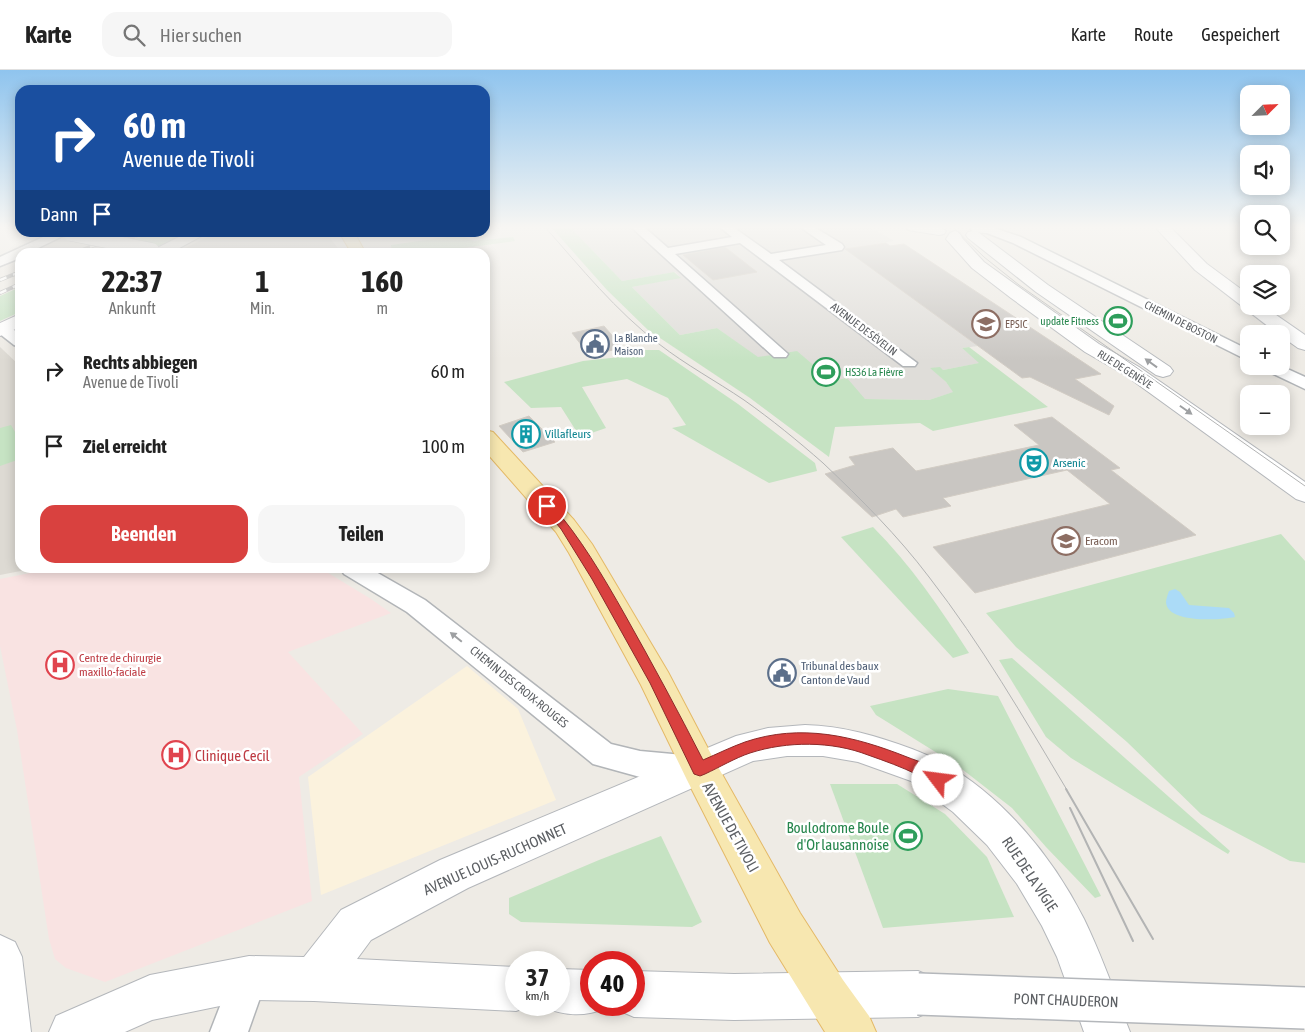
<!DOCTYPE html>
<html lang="de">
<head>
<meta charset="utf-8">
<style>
  body { margin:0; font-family:"Asap Condensed",sans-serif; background:#f6f6f6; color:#222; height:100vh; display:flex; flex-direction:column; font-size:19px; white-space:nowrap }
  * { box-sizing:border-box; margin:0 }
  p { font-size:16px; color:#767676 }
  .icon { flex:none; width:28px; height:28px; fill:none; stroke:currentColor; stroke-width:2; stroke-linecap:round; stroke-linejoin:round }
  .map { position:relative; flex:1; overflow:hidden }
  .details { position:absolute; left:15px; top:178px; width:475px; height:325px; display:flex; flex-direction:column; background:#fff; border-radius:15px; box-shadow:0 2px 12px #0003 }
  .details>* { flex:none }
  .guide { position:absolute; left:15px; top:15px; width:475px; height:152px; border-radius:15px; box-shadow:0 2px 12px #0003; background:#1a4fa0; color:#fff; overflow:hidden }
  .needle { width:32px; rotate:66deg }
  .tools { position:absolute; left:1240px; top:15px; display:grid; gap:10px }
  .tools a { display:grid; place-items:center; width:50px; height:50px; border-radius:10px; background:#fff; box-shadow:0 2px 12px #0003; font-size:25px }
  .speed { position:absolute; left:505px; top:881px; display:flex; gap:10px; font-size:25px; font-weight:700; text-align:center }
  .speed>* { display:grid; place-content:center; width:65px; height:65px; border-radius:50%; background:#fff; box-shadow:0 2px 12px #0003; line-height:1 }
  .speed small { font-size:12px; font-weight:400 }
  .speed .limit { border:8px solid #d22; background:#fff; color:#111 }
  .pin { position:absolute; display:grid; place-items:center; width:42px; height:42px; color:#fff; margin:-21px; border:2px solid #fff; border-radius:50%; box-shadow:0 1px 5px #0007 }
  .me { position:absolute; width:55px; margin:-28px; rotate:300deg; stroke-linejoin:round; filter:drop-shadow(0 0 4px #0008) }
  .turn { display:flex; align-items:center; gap:18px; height:105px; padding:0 25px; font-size:22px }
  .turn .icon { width:65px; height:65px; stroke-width:2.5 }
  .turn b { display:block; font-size:35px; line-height:42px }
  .then { display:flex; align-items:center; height:48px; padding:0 25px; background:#0003; gap:10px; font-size:19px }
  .eta { display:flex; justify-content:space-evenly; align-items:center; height:85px; text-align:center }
  .eta b { font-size:30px; font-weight:700; line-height:35px }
  .primary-button { display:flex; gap:10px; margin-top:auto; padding:10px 25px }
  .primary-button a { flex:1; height:58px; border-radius:15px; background:#d9413f; color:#fff; font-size:20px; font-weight:700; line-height:58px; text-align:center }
  .primary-button a+a { background:#f6f6f6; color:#222 }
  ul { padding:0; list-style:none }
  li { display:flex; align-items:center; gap:15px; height:75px; padding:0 25px }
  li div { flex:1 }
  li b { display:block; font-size:19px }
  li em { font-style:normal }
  header { display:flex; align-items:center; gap:30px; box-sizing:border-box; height:70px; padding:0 25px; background:#fff; border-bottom:1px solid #e0e0e0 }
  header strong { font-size:24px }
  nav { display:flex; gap:28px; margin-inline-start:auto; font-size:18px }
  .search { width:350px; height:45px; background:#f6f6f6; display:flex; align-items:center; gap:12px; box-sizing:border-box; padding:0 18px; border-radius:15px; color:#767676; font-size:19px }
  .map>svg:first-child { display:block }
  .commercial { fill:#fbf2dd }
  .industrial { fill:#dfddd9 }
  .education { fill:#dddad3 }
  .medical { fill:#f9e3e2 }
  .green { fill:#c6e3c3 }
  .water { fill:#abdbf7 }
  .building { fill:#c9c6c2; stroke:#d2ccc4 }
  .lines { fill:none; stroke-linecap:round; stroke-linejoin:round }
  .street-casing { stroke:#b2b5b8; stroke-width:3 }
  .secondary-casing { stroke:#b4b7bb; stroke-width:2 }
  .primary-casing { stroke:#e4b967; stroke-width:2 }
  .street { fill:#fff; fill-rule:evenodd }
  .secondary { fill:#fff; fill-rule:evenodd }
  .primary { fill:#f7e7b0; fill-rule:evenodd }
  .tram-far1 { stroke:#b3b4b4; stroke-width:1 }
  .tram { stroke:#b3b4b4; stroke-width:2 }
  .rail-casing { stroke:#b3b4b4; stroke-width:4 }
  .rail { stroke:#fff; stroke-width:2.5; stroke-dasharray:7; stroke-linecap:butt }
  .street-bridge-casing { stroke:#b2b5b8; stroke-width:15; stroke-linecap:butt }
  .secondary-bridge-casing { stroke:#b4b7bb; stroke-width:44; stroke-linecap:butt }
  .street-bridge { stroke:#fff; stroke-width:14 }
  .secondary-bridge { stroke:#fff; stroke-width:41 }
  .oneway { fill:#9ea0a2 }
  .route { fill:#d9413f; stroke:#8d2a29 }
  .labels { text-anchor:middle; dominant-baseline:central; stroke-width:5; stroke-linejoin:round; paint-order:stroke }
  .far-leisure-label { font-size:11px; fill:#27864d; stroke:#fff; text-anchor:end }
  .far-street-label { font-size:11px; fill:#5d6064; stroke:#fff }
  .far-education-label { font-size:11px; fill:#785e54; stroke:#fff; text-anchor:start }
  .far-service-label { font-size:11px; fill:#4e5e75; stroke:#fff; text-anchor:start }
  .culture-label { font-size:12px; fill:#0d838f; stroke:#fff; text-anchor:start }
  .education-label { font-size:12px; fill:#785e54; stroke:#fff; text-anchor:start }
  .health-label { font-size:12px; fill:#be3a42; stroke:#fff; text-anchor:start }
  .service-label { font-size:12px; fill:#4e5e75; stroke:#fff; text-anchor:start }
  .street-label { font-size:12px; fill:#5d6064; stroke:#fff }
  .near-health-label { font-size:15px; fill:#be3a42; stroke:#fff; text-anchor:start }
  .near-street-label { font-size:15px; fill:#5d6064; stroke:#fff }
  .near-leisure-label { font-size:15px; fill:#27864d; stroke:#fff; text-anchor:end }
</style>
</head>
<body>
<header>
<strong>Karte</strong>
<div class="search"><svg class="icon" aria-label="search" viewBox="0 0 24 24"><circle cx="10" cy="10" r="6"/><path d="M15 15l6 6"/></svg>Hier suchen</div>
<nav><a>Karte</a><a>Route</a><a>Gespeichert</a></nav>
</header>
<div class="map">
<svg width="1305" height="962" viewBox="0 0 1305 962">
  <rect width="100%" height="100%" fill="#eeebe5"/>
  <polygon class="commercial" points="467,596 518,639 556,730 321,825 308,707"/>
  <polygon class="industrial" points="570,157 870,157 894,171 846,179 978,276 962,278 980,293 943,300 931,298 946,312 954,322 929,330 865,329 758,288 717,258 680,265 632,217 680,207 675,202 622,211"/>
  <g class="education">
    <polygon points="218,162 326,163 341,182 177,182"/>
    <polygon points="0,277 20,296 20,498 36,498 0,505"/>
  </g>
  <polygon class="medical" points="55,498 320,498 371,529 391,543 288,582 363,664 299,707 312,831 105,912 66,898 55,889 49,869 17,660 0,576 0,509"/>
  <g class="green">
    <polygon points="551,157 570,157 622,211 674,202 681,208 632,217 680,265 717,258 758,287 797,281 832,311 847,308 865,329 929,330 953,322 946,312 930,298 940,297 943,300 979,293 962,278 969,277 1048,337 933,361 920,353 835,357 829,387 750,328 648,260 607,220"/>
    <polygon points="151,163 187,163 145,182 102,182"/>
    <polygon points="461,165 473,171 513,167 515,171 433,182 392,182 391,175"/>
    <polygon points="20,217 20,242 0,251 0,226"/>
    <polygon points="642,280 659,280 738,334 815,393 817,401 769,413 672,358 686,355 668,328 627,309 582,317 606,358 580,367 561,337 531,338 504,312 583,291 620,287"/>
    <polygon points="11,355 20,371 20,389 0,396 0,358"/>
    <path d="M873 457C911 495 940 538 969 583L953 588 841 467Z"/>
    <polygon points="1281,464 1305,491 1305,793 1290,791 1201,744 1127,672 1016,577 986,543"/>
    <polygon points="1012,588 1230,781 1228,784 1071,688 1046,667 999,590"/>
    <polygon points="948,619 998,626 1101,826 1095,828 1046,777 1012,738 958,696 876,645 870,636"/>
    <polygon points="830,714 897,714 945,744 987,787 1014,847 883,858"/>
    <polygon points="661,766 702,852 692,857 521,852 509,844 509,828 599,790"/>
  </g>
  <path class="water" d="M1175 519 1180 522 1189 535 1229 538 1234 543 1235 547C1221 550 1167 554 1166 532 1166 529 1168 524 1169 521Z"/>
  <g class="building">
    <polygon points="886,173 890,176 904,174 1101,304 1075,309 1114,336 1109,345 1030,307 1022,308 845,179"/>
    <polygon points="725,177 757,202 713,210 683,185"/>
    <polygon points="604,256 623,278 589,285 572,263"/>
    <polygon points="529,346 555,372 523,382 499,356"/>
    <polygon points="1052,347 1120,398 1111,400 1196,465 975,523 933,477 1110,434 1067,400 943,428 951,436 903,447 896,439 872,447 825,404 855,395 849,387 893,378 916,401 1039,375 1014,355"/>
  </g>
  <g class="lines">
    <defs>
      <g id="street">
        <polygon points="631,157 644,157 668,178 732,167 720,157 733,157 771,184 826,175 800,157 814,157 842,174 844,177 842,180 779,190 917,293 915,296 903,296 740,173 675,184 788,284 786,287 774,287"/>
        <polygon points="972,157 991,157 1021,167 1249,280 1249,291 1013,173 987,163 973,162 971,159"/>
        <polygon points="54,162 71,162 30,182 20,182 20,188 0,196 0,187"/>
        <polygon points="3,254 8,256 20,264 20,277 14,275 0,264 0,255"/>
        <polygon points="1261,296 1281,296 1305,307 1305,319 1263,299"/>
        <polygon points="340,498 369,498 425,530 611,674 640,681 694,686 704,690 709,699 704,708 694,712 640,707 593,694 407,542 344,504"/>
        <polygon points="249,890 262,895 267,908 248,962 210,962 236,895"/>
      </g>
      <g id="secondary">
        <polygon points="906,157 940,157 946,161 944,164 939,165 908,160"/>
        <polygon points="1155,157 1170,157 1207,194 1249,225 1249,236 1263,236 1305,265 1305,280 1298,278 1281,266 1281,264 1278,264 1195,200"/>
        <polygon points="955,161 960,163 962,168 984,192 1023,220 1099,274 1139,297 1305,412 1305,432 1296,429 1125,305 1085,282 1011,228 972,198 946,169 950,163"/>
        <polygon points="973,161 978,162 1048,215 1170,297 1173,301 1170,305 1163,307 1156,305 1036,222 968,168 966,165 968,162"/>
        <polygon points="189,162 209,162 172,182 153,182 155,179"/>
        <polygon points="20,244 20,257 0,266 0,253"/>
        <path d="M805 655C843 656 877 666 912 679 921 683 931 686 940 691 1003 726 1052 786 1084 849 1102 886 1115 924 1130 962H1084L1057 887 1042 856 1017 814 987 775 953 742 911 711 858 692 823 686H787L753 691 468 818 371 870 357 889 516 897V935H532L516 941 314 931 249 930 152 950 125 962H49L56 946 150 905 249 886 304 887 341 840 440 790 736 666 768 658Z"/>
        <polygon points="0,865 15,872 22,887 31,962 0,962"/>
        <path d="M559 899 591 900V935H608L607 938C584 947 566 946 543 937L542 935H559Z"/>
        <polygon points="634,901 734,904 918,901 934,908 941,924 934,940 918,947 734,950 634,947 618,940 616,935 634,935"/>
      </g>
      <g id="primary">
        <polygon points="339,162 354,162 365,182 351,182"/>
        <polygon points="485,360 493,362 574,450 592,474 668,602 713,688 800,843 843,910 869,946 876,962 825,962 770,873 687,710 641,615 569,483 556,462 485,381"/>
      </g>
    </defs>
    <use href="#street" class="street-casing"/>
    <use href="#secondary" class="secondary-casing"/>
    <use href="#primary" class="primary-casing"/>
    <use href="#street" class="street"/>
    <use href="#secondary" class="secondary"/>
    <use href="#primary" class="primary"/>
    <g class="tram-far1">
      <path d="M545 157C581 198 616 241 659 274 686 295 716 311 744 330 771 349 798 371 823 393 861 429 898 466 929 507 981 574 1024 648 1067 720"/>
      <polyline points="953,157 984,187 1019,215 1305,416"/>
    </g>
    <g class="tram">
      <polyline points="1066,719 1153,869"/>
      <polyline points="1070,738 1133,871"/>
    </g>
    <defs>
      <g id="rail">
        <polyline points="122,172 145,162"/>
        <polyline points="77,182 128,162"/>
        <polyline points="0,210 20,202"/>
        <polyline points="0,223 20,214"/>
      </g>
    </defs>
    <use href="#rail" class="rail-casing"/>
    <use href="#rail" class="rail"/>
    <defs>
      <polyline id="street-bridge" points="71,164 152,180"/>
      <polyline id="secondary-bridge" points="918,924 1305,938"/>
    </defs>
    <use href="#street-bridge" class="street-bridge-casing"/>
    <use href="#secondary-bridge" class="secondary-bridge-casing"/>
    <use href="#street-bridge" class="street-bridge"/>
    <use href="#secondary-bridge" class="secondary-bridge"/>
  </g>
  <defs><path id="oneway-solid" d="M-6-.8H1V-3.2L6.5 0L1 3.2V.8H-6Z" transform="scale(1.25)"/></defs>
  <g class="oneway">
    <use href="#oneway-solid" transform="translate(1151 293) rotate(-144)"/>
    <use href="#oneway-solid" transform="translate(1186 340) rotate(35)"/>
    <use href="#oneway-solid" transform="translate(456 567) rotate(-141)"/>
  </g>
  <linearGradient id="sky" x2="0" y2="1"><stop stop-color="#8fc4ee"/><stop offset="0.54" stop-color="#f7f6f3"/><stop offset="1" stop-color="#f7f6f3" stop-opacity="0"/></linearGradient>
  <rect width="1305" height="291" fill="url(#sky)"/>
  <path class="route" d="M547 433 551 434C580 467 603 506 625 545 652 593 678 641 703 690 717 684 731 677 745 672 801 653 854 666 907 687 919 692 939 696 945 710L943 714 938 716C930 713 925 708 918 705 902 697 885 691 868 685 832 671 787 671 750 683 735 688 720 697 705 704L700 706 694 704 650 613 592 509 561 459 542 436Z"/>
  <defs>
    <symbol id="stadium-ring" viewBox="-11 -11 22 22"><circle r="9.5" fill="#fff" stroke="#2e9e5b" stroke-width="1.5"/><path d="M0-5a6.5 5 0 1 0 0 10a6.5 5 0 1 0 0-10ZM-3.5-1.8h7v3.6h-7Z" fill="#2e9e5b"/></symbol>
    <symbol id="university-ring" viewBox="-11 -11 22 22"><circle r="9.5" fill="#fff" stroke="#8d6e63" stroke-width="1.5"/><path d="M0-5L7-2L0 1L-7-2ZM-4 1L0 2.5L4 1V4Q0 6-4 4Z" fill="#8d6e63"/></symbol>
    <symbol id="civic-ring" viewBox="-11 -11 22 22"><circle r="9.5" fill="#fff" stroke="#5c6f8a" stroke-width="1.5"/><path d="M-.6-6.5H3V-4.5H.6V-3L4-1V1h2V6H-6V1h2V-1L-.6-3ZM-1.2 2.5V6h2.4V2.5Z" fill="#5c6f8a"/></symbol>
    <symbol id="building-ring" viewBox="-11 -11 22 22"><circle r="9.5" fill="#fff" stroke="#0f9aa8" stroke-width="1.5"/><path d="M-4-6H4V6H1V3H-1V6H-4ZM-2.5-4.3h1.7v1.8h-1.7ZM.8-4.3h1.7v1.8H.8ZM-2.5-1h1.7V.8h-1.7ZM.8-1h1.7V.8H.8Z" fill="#0f9aa8"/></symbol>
    <symbol id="theatre-ring" viewBox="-11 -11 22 22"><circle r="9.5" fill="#fff" stroke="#0f9aa8" stroke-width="1.5"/><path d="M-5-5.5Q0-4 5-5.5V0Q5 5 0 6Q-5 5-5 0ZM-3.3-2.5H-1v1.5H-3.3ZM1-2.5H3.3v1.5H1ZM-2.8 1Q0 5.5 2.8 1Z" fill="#0f9aa8"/></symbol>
    <symbol id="hospital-ring" viewBox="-11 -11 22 22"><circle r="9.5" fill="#fff" stroke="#e0444e" stroke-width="1.5"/><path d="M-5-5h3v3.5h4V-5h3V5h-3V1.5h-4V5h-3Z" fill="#e0444e"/></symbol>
  </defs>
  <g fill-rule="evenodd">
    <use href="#stadium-ring" x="1102" y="235" width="32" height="32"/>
    <use href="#university-ring" x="970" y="238" width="32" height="32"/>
    <use href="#civic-ring" x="579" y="258" width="32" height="32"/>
    <use href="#stadium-ring" x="810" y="286" width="32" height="32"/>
    <use href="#building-ring" x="510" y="348" width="32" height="32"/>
    <use href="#theatre-ring" x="1018" y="377" width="32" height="32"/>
    <use href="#university-ring" x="1050" y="455" width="32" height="32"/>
    <use href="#hospital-ring" x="44" y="579" width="32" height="32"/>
    <use href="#civic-ring" x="766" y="587" width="32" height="32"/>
    <use href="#hospital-ring" x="160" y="669" width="32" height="32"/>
    <use href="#stadium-ring" x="892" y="750" width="32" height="32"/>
  </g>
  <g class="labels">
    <g class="far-leisure-label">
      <text x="1099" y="251">update Fitness</text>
      <text x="845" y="302" text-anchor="start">HS36 La Fièvre</text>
    </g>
    <g class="far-street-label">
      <text transform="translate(1181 252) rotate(27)">CHEMIN DE BOSTON</text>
      <text transform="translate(864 259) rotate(37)">AVENUE DE SÉVELIN</text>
      <text transform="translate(1125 299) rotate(32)">RUE DE GENÈVE</text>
    </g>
    <g class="far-education-label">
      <text x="1005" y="254">EPSIC</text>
    </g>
    <g class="far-service-label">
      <text x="614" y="268">La Blanche<tspan x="614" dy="13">Maison</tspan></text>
    </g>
    <g class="culture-label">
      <text x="545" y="364">Villafleurs</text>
      <text x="1053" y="393">Arsenic</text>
    </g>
    <g class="education-label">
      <text x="1085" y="471">Eracom</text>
    </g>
    <g class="health-label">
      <text x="79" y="588">Centre de chirurgie<tspan x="79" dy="14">maxillo-faciale</tspan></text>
    </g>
    <g class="service-label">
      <text x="801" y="596">Tribunal des baux<tspan x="801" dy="14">Canton de Vaud</tspan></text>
    </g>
    <g class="street-label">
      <text transform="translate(519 617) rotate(39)">CHEMIN DES CROIX-ROUGES</text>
    </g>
    <g class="near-health-label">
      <text x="195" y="685">Clinique Cecil</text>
    </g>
    <g class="near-street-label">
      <text transform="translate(731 757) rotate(61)">AVENUE DE TIVOLI</text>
      <text transform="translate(495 789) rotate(-24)">AVENUE LOUIS-RUCHONNET</text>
      <text transform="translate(1030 804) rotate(56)">RUE DE LA VIGIE</text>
      <text transform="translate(1066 930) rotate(2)">PONT CHAUDERON</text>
    </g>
    <g class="near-leisure-label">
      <text x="889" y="757">Boulodrome Boule<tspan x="889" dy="17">d'Or lausannoise</tspan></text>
    </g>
  </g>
</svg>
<div class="tools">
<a><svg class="needle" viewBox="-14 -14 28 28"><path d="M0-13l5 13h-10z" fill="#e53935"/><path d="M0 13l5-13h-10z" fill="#767676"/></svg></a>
<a><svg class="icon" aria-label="sound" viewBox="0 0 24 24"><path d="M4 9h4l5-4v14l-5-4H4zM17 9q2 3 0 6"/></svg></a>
<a><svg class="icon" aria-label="search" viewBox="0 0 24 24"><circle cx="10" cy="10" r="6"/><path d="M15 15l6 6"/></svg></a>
<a><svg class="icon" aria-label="layers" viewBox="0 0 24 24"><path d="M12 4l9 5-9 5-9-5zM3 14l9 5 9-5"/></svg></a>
<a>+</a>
<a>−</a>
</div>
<div class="speed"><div>37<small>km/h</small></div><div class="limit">40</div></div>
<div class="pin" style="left:547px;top:436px;background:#d93025"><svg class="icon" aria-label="arrive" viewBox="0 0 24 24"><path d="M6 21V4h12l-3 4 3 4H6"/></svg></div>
<svg class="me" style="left:938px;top:710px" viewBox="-20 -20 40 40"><circle r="19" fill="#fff"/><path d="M0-13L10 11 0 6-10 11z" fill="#d9413f"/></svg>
<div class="guide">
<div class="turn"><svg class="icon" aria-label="right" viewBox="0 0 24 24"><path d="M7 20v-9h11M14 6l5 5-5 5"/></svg><div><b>60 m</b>Avenue de Tivoli</div></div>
<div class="then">Dann<svg class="icon" aria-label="arrive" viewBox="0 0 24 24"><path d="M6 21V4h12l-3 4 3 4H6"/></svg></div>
</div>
<section class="details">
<div class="eta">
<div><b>22:37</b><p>Ankunft</p></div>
<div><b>1</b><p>Min.</p></div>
<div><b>160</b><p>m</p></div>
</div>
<ul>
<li><svg class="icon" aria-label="right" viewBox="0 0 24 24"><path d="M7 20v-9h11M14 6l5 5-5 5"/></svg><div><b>Rechts abbiegen</b><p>Avenue de Tivoli</p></div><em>60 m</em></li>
<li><svg class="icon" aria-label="arrive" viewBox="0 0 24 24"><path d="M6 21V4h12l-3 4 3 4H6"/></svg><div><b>Ziel erreicht</b></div><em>100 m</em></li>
</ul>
<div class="primary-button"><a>Beenden</a><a>Teilen</a></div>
</section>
</div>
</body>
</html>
